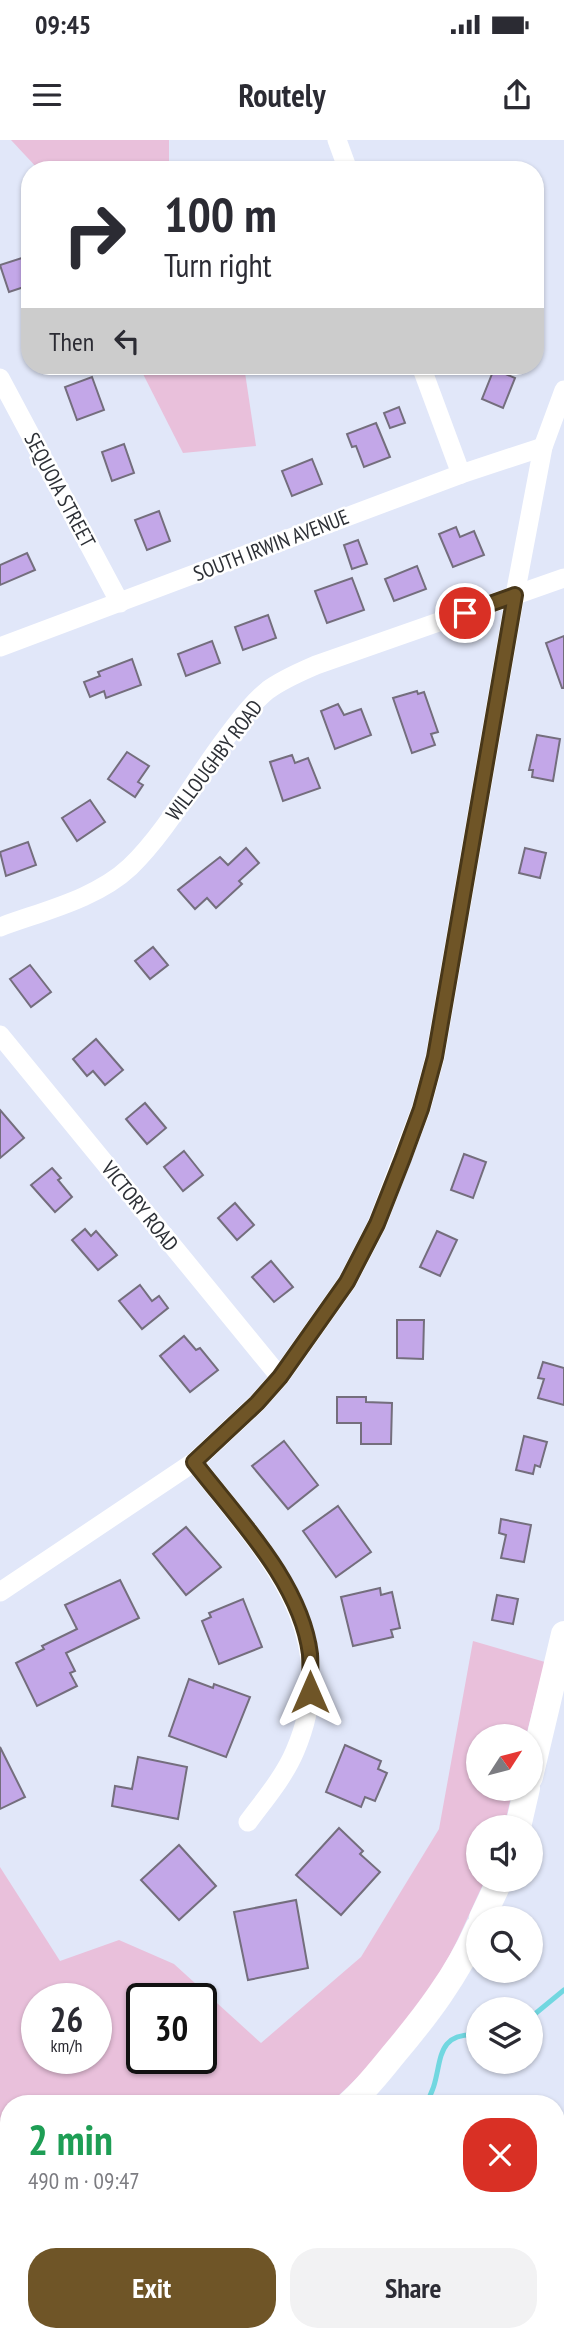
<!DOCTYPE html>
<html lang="en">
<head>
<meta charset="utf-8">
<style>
  body { margin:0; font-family:"PT Sans Narrow",sans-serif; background:#f2f2f3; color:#2b2b33; height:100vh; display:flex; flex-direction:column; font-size:26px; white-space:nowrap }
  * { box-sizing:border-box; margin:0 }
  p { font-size:23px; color:#7c7c81 }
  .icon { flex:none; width:38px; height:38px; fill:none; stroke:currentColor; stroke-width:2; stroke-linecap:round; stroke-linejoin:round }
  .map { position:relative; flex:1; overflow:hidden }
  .side { position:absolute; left:0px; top:1955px; width:565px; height:247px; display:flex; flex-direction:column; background:#fff; border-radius:28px 28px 0 0; box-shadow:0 2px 5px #0004 }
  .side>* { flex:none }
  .hud { position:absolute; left:21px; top:21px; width:523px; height:214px; border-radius:28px; box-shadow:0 2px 5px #0004; background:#fff; color:#2b2b33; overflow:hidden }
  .needle { width:46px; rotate:54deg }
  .controls { position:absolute; left:466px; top:1584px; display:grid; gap:14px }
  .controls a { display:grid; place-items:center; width:77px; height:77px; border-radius:50%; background:#fff; box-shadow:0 2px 5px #0004; font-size:35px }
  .speed { position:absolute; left:21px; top:1843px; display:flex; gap:14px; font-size:35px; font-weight:700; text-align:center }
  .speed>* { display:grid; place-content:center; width:91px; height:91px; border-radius:50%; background:#fff; box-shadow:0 2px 5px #0004; line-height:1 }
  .speed small { font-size:18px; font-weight:400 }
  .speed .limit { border:4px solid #111; border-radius:10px; background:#fff; color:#111 }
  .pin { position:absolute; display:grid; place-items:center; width:60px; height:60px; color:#fff; margin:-30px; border:4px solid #fff; border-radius:50%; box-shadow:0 2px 7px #0007 }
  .me { position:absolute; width:77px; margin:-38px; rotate:0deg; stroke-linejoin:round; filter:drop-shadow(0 0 5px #0008) }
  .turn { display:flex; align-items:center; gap:24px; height:147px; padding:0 28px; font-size:32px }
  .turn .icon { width:91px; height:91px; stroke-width:2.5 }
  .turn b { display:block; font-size:49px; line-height:60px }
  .then { display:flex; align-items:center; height:66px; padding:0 28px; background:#0003; gap:14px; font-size:26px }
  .round { display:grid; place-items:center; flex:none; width:74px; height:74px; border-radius:28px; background:#f2f2f3 }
  .overview { display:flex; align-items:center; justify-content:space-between; height:119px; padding:0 28px }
  h1 { font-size:42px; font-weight:800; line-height:52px; color:#1e9e55 }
  .action { display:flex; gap:14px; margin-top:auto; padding:14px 28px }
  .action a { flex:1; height:80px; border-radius:28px; background:#6f5527; color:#fff; font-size:28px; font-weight:800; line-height:80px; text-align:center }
  .action a+a { background:#f2f2f3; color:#2b2b33 }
  .status { display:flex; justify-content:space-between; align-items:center; height:49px; padding:0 35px; background:#fff; direction:ltr }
  .status svg { height:19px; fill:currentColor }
  header { display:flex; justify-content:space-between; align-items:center; height:91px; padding:0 28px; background:#fff; font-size:32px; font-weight:800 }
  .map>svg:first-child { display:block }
  .green { fill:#e9c0db; fill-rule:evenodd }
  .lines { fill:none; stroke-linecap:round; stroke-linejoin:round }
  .stream { stroke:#71d7e0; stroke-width:5 }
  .building { fill:#c3a7e8; stroke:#746e7d; stroke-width:2 }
  .street { stroke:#fff; stroke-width:19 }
  .secondary { stroke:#fff; stroke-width:26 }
  .route-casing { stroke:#483719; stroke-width:18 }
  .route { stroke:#6f5527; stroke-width:12 }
  .labels { text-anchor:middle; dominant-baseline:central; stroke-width:5; stroke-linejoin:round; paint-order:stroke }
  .street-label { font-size:21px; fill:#2d3036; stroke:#fff }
</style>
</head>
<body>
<div class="status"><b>09:45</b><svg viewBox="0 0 49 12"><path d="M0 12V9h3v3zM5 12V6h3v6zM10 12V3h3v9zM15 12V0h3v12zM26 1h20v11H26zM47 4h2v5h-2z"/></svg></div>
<header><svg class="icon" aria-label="menu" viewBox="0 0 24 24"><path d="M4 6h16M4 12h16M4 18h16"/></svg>Routely<svg class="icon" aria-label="share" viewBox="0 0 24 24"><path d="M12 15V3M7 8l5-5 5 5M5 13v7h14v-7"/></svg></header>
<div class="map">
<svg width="564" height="2201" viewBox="0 0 564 2201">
  <rect width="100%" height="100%" fill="#e1e7f9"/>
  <g class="green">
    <polygon points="11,0 169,0 169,30 39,30"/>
    <polygon points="139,226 244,226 256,306 183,313"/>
    <path d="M473 1501 545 1522 526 1596H478V1648L513 1649 504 1687H478V1740H485C475 1761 466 1782 456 1803 426 1863 380 1920 330 1963L9 1964V2157L0 2142V1727L60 1821 119 1800 174 1824 261 1903 361 1817 439 1689ZM37 1858H96V1918H37ZM142 1858H201V1918H142Z"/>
    <polygon points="564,1989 564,2201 209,2201 221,2193 556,2193 556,1999"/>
  </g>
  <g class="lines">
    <g class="stream">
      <polyline points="530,1878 564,1850"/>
      <path d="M425 1964C447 1935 427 1891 478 1895"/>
      <polyline points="183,2201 198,2193"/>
    </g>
  </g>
  <g class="building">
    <polygon points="25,117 30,132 30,145 9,152 0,125"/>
    <polygon points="494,229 515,238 503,268 482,259"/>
    <polygon points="92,237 104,270 77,280 65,247"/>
    <polygon points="399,267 405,283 390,288 384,273"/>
    <polygon points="376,283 390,317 364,327 356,306 352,307 347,294"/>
    <polygon points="124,304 134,333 112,341 102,312"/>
    <polygon points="312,319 322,344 292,356 282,331"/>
    <polygon points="159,371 170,401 147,410 135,380"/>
    <polygon points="456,387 460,397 474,391 484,415 453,427 439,394"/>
    <polygon points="358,400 367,424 352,429 344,405"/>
    <polygon points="27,413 35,430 0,445 0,425"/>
    <polygon points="417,426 426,449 394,461 385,439"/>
    <polygon points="352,438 364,470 327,483 315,451"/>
    <polygon points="268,475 276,498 243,510 235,487"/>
    <polygon points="564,496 564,548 562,548 546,503"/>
    <polygon points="212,501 220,523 186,536 178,514"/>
    <polygon points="132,519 141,545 106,558 104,551 90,557 84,542 100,536 98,532"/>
    <polygon points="417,551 418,554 424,552 438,592 431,594 435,605 412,613 393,558"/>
    <polygon points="338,564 344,575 361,569 371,595 335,609 321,571"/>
    <polygon points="537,595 560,599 553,641 532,637 533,630 529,630"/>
    <polygon points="127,612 149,626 138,642 143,645 135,657 108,639"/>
    <polygon points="292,615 295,623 308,618 320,648 283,661 270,622"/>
    <polygon points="90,660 105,682 77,701 62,678"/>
    <polygon points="28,702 36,725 6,736 0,712"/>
    <polygon points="246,708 259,723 239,741 242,744 216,768 207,758 195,769 178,750 220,717 228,725"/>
    <polygon points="525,708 546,713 540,738 519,733"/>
    <polygon points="153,807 168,825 150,839 135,821"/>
    <polygon points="30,825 51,852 31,867 10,839"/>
    <polygon points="96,899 123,930 105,945 93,931 87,936 73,919"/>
    <polygon points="145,963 166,988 147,1004 126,979"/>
    <polygon points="0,970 24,998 0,1018"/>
    <polygon points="184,1011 203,1035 183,1051 164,1027"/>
    <polygon points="464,1014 486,1022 473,1058 451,1050"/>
    <polygon points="52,1028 61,1038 58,1040 72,1057 55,1072 31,1045"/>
    <polygon points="235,1063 254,1085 237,1100 218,1078"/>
    <polygon points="85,1089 91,1096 96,1091 117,1115 98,1130 72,1100"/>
    <polygon points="437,1091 457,1100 440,1136 420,1127"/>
    <polygon points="271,1121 293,1147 274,1162 252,1137"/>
    <polygon points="140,1145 152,1161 159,1156 168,1168 142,1189 119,1161"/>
    <polygon points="397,1180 424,1180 423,1219 397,1218"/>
    <polygon points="184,1196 196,1210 200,1208 218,1230 190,1252 160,1216"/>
    <polygon points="543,1222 564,1228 564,1265 538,1258 544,1239 538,1238"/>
    <polygon points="337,1257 366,1257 366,1262 392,1263 391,1304 361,1304 361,1283 337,1283"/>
    <polygon points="524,1296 547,1302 540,1327 535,1325 533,1334 516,1330"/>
    <polygon points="284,1301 318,1345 288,1369 252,1326"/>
    <polygon points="338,1366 371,1412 336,1437 303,1391"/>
    <polygon points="501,1379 531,1385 524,1422 501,1418 506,1395 499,1393"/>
    <polygon points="186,1387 221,1427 186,1455 153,1414"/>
    <polygon points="120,1440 139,1478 66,1513 75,1531 70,1533 77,1546 37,1566 16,1523 44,1509 42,1506 77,1489 65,1465"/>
    <polygon points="380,1448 381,1455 392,1452 400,1488 391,1490 393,1497 353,1506 341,1457"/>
    <polygon points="497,1455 518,1459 513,1484 492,1480"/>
    <polygon points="243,1459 262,1507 219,1524 202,1481 211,1477 209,1473"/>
    <polygon points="189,1539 213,1548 214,1544 250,1557 226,1617 169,1596"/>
    <polygon points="345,1605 381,1621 378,1629 387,1633 375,1661 365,1657 361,1667 326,1652"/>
    <polygon points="0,1607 25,1657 0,1669"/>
    <polygon points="138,1617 187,1627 178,1679 112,1666 115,1646 132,1649"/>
    <polygon points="339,1688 363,1711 360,1714 380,1732 341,1775 296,1735"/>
    <polygon points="179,1705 216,1746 179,1780 141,1740"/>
    <polygon points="296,1760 308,1828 248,1840 234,1772"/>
  </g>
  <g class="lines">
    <g class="street">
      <polyline points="337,0 348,30"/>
      <polyline points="421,226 461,334"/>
      <polyline points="0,238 120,463"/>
      <polyline points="0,507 461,334 543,307"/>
      <path d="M0 787C43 771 96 759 130 727 168 690 194 640 226 598 239 581 252 563 268 550 283 539 300 532 316 525L564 438"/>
      <polyline points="0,895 280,1237"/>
      <path d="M194 1322C262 1410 347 1489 295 1611 284 1637 265 1659 248 1682"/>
      <polyline points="0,1452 194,1322 257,1263 280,1237 347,1142 377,1084 421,969 435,917 515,455 543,307 564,250"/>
    </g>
    <g class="secondary">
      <polyline points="530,1637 564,1494"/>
      <polyline points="518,1687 527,1648"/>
      <polyline points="482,1778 500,1740"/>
      <path d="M349 1964C366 1949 379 1932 393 1915 426 1876 457 1835 478 1788"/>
      <polyline points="0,2193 9,2188"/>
    </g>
  </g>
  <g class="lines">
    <defs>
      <path id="route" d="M310 1552C310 1540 311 1526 310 1514 301 1442 237 1378 194 1322L257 1263 280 1237 347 1142 377 1084 403 1018 421 969 435 917 515 455 465 473"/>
    </defs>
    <use href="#route" class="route-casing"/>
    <use href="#route" class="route"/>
  </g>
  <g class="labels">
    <g class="street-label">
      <text transform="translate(60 350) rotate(62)">SEQUOIA STREET</text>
      <text transform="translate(271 405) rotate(-21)">SOUTH IRWIN AVENUE</text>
      <text transform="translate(214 620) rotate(-53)">WILLOUGHBY ROAD</text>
      <text transform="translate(140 1066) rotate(51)">VICTORY ROAD</text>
    </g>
  </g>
</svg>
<div class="controls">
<a><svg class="needle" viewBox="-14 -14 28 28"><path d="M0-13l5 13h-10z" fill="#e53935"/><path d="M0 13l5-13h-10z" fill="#7c7c81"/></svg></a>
<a><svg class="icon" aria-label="sound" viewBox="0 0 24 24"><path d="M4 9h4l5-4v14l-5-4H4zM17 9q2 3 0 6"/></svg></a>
<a><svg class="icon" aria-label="search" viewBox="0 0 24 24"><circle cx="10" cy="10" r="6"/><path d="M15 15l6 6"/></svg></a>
<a><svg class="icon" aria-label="layers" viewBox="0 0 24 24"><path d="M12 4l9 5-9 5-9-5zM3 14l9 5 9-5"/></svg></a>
</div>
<div class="speed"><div>26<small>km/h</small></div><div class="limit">30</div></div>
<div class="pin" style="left:465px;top:473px;background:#d93025"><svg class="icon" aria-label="arrive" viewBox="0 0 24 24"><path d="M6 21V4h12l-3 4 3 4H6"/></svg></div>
<svg class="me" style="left:310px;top:1552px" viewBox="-20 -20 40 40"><path d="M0-17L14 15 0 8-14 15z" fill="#6f5527" stroke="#fff" stroke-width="4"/></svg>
<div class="hud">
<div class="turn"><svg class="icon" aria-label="right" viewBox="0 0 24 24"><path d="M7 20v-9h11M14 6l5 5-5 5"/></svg><div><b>100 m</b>Turn right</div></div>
<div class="then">Then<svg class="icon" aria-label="left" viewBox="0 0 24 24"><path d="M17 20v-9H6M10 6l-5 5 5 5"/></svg></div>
</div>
<section class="side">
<div class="overview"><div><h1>2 min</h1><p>490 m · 09:47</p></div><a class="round" style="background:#d93025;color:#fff"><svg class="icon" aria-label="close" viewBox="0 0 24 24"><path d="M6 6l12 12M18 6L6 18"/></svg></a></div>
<div class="action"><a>Exit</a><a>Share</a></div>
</section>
</div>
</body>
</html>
